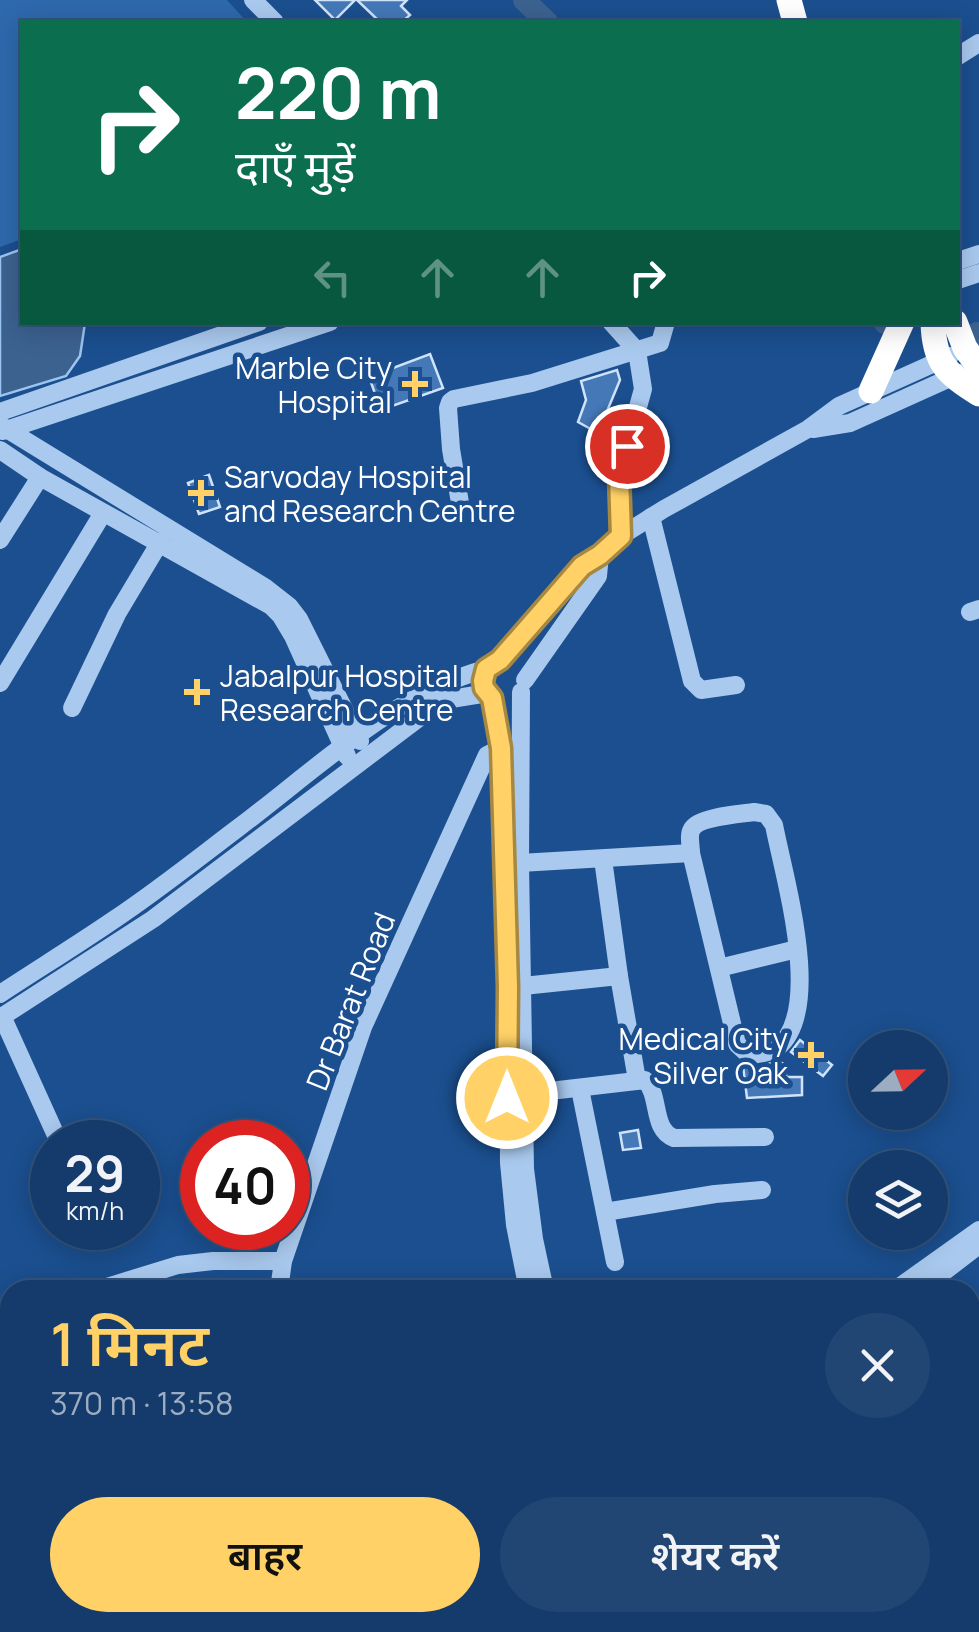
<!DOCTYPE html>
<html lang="hi">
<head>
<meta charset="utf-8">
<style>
  body { margin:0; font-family:Manrope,"Noto Sans Devanagari",sans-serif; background:#214673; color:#f1f3f6; height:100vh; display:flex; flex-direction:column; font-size:38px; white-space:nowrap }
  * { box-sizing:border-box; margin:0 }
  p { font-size:32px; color:#9dadc1 }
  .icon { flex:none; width:55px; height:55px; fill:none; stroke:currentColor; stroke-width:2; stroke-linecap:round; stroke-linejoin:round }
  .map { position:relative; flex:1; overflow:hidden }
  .sheet { position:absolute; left:0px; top:1280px; width:980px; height:352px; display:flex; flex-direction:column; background:#143b6b; border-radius:30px 30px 0 0; box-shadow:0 5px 25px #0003,0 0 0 2px #33557e }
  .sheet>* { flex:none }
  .top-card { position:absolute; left:20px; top:20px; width:940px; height:305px; border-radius:0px; box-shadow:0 5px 25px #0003,0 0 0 2px #33557e; background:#0b6e4f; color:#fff; overflow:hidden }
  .needle { width:65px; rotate:68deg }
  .fabs { position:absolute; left:848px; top:1030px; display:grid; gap:20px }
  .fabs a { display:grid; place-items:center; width:100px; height:100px; border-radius:50%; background:#143b6b; box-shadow:0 5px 25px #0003,0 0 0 2px #33557e; font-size:50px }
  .speed { position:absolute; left:30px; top:1120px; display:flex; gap:20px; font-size:50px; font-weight:700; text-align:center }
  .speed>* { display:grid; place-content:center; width:130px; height:130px; border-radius:50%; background:#143b6b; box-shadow:0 5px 25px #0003,0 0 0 2px #33557e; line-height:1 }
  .speed small { font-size:25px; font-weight:400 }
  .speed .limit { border:15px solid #d22; background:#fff; color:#111 }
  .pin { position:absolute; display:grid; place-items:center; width:85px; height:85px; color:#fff; margin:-42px; border:5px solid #fff; border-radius:50%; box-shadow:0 2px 10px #0007 }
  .me { position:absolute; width:110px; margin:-55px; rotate:0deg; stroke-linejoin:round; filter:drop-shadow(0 0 8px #0008) }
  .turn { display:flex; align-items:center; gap:35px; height:210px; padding:0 50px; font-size:45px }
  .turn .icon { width:130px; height:130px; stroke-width:2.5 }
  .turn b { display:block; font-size:70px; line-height:85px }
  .lanes { display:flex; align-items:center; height:95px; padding:0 50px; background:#0003; justify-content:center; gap:50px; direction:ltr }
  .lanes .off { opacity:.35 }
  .round { display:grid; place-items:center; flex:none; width:105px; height:105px; border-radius:52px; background:#214673 }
  .head { display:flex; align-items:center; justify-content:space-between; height:170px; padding:0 50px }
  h1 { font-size:60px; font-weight:600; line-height:75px; color:#ffd166 }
  .button { display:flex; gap:20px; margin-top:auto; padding:20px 50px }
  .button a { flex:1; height:115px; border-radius:60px; background:#ffd166; color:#111; font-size:40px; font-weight:600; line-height:115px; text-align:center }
  .button a+a { background:#214673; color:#f1f3f6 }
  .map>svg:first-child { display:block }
  .green { fill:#2e69ad }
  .water { fill:#3c6290; stroke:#9cc4f0; stroke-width:2.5 }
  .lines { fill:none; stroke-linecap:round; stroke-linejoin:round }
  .river { stroke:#3c6290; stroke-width:22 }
  .building { fill:#4478b7; stroke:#cfe3fa; stroke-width:2.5 }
  .minor { stroke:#a9c9ee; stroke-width:18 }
  .highway { stroke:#fff; stroke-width:25 }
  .rail-casing { stroke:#fff; stroke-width:8 }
  .rail { stroke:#1b4f8f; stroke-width:4; stroke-dasharray:11; stroke-linecap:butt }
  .route-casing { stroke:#a68842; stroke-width:25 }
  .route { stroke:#ffd166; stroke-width:18 }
  .poi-dot { fill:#ffd166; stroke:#1b4f8f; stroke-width:4 }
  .labels { text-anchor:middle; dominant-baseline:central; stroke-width:9; stroke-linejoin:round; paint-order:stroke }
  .poi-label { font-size:30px; fill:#fff; stroke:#1b4f8f; text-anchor:end }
  .street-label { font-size:30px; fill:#fff; stroke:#1b4f8f }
</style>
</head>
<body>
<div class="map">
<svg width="979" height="1632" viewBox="0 0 979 1632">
  <rect width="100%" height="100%" fill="#1b4f8f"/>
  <polygon class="green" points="0,0 227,0 247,22 22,22 22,239 0,247"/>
  <polygon class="water" points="22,249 22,322 85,323 80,356 66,376 0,396 0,257"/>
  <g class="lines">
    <g class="river">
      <polyline points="524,0 547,22"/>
      <polyline points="885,322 885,323"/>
      <polyline points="977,333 979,334"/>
    </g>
  </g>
  <g class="building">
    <polygon points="315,0 355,0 335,20"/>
    <polygon points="357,0 407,0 401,6 410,15 402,22 380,22"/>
    <polygon points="430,354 443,388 381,410 369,377"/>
    <polygon points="617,370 620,380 598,433 578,422 586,400 581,381"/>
    <polygon points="209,475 220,507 199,514 188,483"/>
    <polygon points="800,1040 832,1065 823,1076 791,1052"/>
    <polygon points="778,1061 786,1065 786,1077 802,1077 802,1095 747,1098 743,1066 758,1067"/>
    <polygon points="638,1130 641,1148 623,1150 620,1133"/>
  </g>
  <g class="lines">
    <g class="minor">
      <polyline points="253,0 275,22"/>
      <polyline points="958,56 979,43"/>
      <polyline points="958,261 979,254"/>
      <polyline points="958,280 979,273"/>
      <polyline points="611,322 637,351 643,389 619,475 621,536"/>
      <polyline points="0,412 259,322"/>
      <polyline points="0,425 266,588 289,606 299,619 360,741"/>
      <polyline points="813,429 850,423 961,373"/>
      <polyline points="3,431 330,322"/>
      <polyline points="0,450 40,477 271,606 281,616 293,636 347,756"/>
      <polyline points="460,503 451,449 448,408 450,402 454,399 532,383 660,343 666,322"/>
      <polyline points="651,517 692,681 701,690 736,685"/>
      <polyline points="0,540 40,477"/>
      <polyline points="970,612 979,609"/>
      <polyline points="500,659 582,566 600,555 621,536 664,509 808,429 839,406 950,356"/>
      <polyline points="525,680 598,576 600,555"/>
      <polyline points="0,683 103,513"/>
      <polyline points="521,692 520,863 525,1169 534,1239 545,1290"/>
      <polyline points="492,698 501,748 508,987 509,1163 515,1225 528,1290"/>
      <polyline points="72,708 117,614 160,542"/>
      <path d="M754 812 766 814 774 825C784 877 824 1009 778 1047 770 1053 759 1054 749 1055L737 1044 691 853C691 846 688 835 692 829 698 817 740 814 754 812Z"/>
      <polyline points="603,859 619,976 637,1080"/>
      <polyline points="520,863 691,853"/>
      <polyline points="719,968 797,949"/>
      <polyline points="523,986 619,976"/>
      <path d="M0 994C38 969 77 945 115 919 157 891 197 859 238 828 313 772 394 693 486 669"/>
      <polyline points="2,1016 59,1142"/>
      <polyline points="0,1018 153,919 436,705 451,699 488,693"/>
      <polyline points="580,1089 615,1262"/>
      <path d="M524 1094 645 1080C661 1096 651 1129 674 1138L765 1137"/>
      <polyline points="605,1212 715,1194 762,1190"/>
      <polyline points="97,1290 178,1265 213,1261 283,1261"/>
      <polyline points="279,1290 283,1261 363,1027 487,755 501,748"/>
      <polyline points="895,1290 979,1230"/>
      <polyline points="920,1290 979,1245"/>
      <polyline points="970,1344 979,1358"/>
      <polyline points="0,1391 10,1387"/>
      <polyline points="239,1622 239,1632"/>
      <polyline points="707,1622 712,1632"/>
      <polyline points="724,1622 728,1632"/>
      <polyline points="845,1622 850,1632"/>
      <polyline points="940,1622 944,1632"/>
      <polyline points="459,1632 469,1622"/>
    </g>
    <g class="highway">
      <polyline points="789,0 795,22"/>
      <path d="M933 322C934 363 946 373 979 394"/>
      <polyline points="955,322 965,348 979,367"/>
      <polyline points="871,391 902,322"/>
    </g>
    <defs>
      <g id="rail">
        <polyline points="0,1551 10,1559"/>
        <polyline points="98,1622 109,1632"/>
      </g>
    </defs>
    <use href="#rail" class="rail-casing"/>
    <use href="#rail" class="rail"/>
  </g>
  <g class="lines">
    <defs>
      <polyline id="route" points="507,1098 508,987 501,748 492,698 484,688 483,681 486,669 500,660 582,566 600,555 621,536 619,474 627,446"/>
    </defs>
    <use href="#route" class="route-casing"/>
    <use href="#route" class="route"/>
  </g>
  <g class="poi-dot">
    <path d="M410 369h10v10h10v10h-10v10h-10v-10h-10v-10h10z"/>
    <path d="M196 478h10v10h10v10h-10v10h-10v-10h-10v-10h10z"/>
    <path d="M192 677h10v10h10v10h-10v10h-10v-10h-10v-10h10z"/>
    <path d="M806 1040h10v10h10v10h-10v10h-10v-10h-10v-10h10z"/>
  </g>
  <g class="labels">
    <g class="poi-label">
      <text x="392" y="367">Marble City<tspan x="392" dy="34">Hospital</tspan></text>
      <text x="224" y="476" text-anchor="start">Sarvoday Hospital<tspan x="224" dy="34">and Research Centre</tspan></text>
      <text x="220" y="675" text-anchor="start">Jabalpur Hospital<tspan x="220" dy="34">Research Centre</tspan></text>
      <text x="788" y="1038">Medical City<tspan x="788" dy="34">Silver Oak</tspan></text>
    </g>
    <g class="street-label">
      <text transform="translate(350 1001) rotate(-68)">Dr Barat Road</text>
    </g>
  </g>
</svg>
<div class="fabs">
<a><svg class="needle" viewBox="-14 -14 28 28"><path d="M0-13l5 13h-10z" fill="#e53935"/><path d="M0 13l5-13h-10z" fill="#9dadc1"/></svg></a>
<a><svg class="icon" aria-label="layers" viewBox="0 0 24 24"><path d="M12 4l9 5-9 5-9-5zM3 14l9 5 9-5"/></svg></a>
</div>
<div class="speed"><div>29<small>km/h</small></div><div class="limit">40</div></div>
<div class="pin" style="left:627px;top:446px;background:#d93025"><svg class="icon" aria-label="arrive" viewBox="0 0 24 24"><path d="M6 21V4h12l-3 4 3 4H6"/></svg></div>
<svg class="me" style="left:507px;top:1098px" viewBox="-20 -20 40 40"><circle r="17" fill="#ffd166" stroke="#fff" stroke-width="3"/><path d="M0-11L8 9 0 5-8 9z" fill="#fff"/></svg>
<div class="top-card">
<div class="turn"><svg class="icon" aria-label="right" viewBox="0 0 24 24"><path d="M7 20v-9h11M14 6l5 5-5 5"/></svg><div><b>220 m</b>दाएँ मुड़ें</div></div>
<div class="lanes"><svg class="icon off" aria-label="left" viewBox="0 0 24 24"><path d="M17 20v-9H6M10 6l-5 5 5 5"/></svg><svg class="icon off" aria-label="ahead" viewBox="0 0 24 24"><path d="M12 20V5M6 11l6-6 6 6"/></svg><svg class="icon off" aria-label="ahead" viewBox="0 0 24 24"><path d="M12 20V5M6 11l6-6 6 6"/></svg><svg class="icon" aria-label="right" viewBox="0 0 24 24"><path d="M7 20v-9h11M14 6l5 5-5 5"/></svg></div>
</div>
<section class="sheet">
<div class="head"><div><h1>1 मिनट</h1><p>370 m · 13:58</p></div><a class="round"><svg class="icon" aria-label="close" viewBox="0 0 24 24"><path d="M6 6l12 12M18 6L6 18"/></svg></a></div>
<div class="button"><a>बाहर</a><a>शेयर करें</a></div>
</section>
</div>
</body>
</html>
